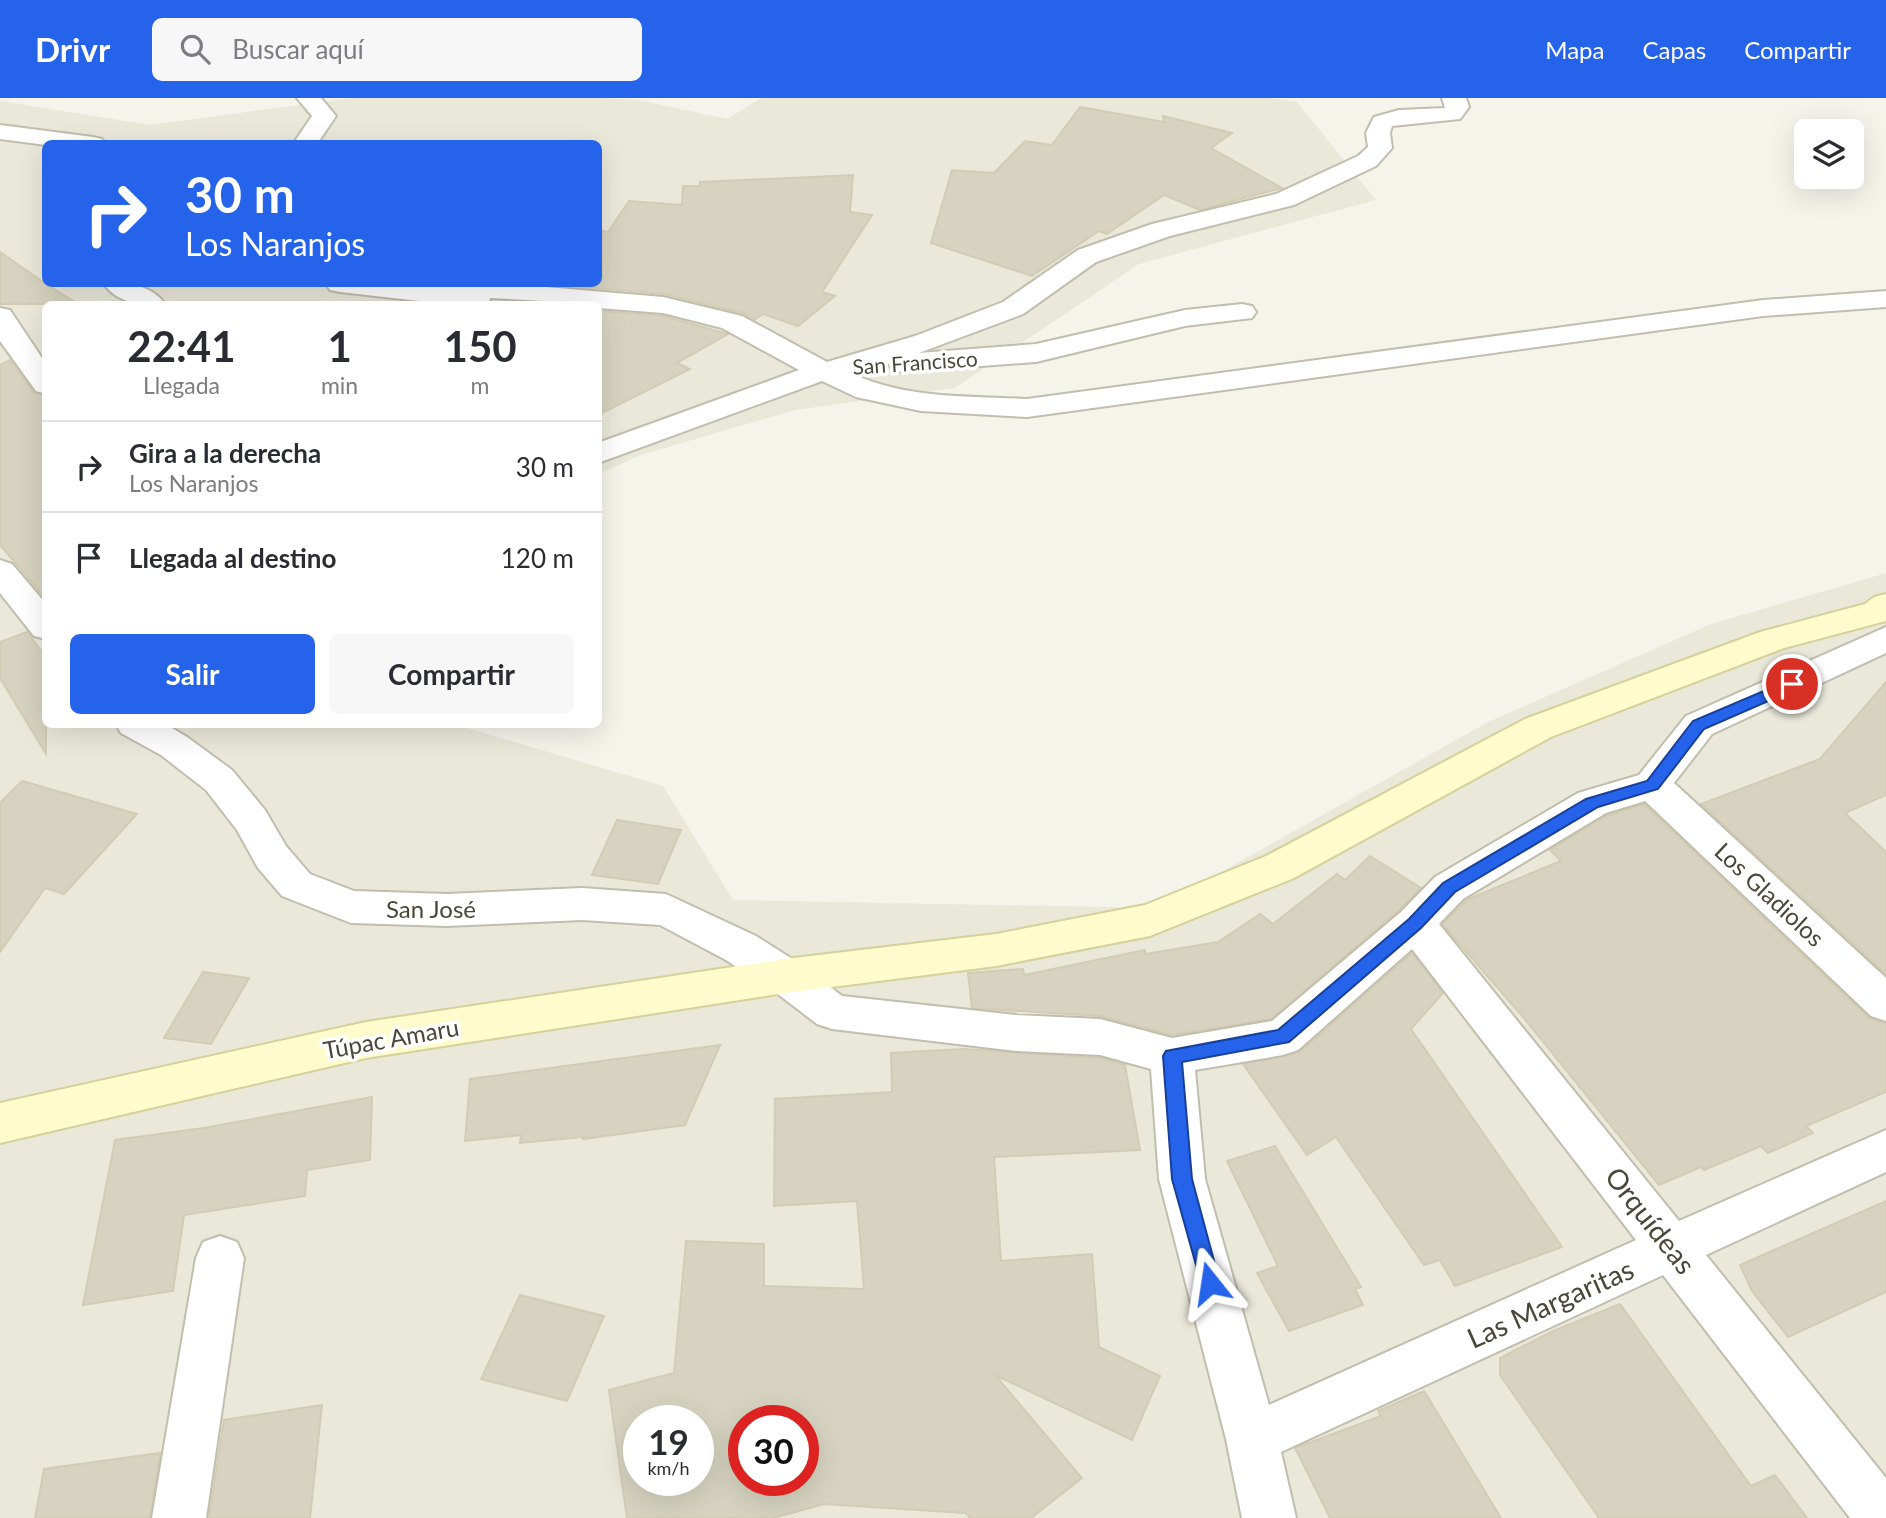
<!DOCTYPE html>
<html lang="es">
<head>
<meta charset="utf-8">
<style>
  body { margin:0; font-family:Lato,sans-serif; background:#f7f7f7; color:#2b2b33; height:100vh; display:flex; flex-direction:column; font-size:26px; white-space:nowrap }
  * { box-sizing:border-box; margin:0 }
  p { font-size:23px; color:#7c7c81 }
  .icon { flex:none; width:38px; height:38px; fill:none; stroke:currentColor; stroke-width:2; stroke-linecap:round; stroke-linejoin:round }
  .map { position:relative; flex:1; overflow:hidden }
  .drawer { position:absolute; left:42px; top:203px; width:560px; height:427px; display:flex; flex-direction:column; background:#fff; border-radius:10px; box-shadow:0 7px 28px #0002 }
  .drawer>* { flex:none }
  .hud { position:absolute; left:42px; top:42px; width:560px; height:147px; border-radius:10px; box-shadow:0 7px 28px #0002; background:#2563eb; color:#fff; overflow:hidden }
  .fabs { position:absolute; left:1794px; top:21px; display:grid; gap:14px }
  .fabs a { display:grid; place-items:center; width:70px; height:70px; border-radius:10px; background:#fff; box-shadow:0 7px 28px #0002; font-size:35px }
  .speed { position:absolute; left:623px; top:1307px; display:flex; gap:14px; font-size:35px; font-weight:700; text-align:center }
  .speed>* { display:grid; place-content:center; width:91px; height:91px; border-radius:50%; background:#fff; box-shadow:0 7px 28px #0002; line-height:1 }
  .speed small { font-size:18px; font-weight:400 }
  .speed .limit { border:10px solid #d22; background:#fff; color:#111 }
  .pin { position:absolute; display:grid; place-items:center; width:60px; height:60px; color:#fff; margin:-30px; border:4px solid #fff; border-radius:50%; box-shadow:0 2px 7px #0007 }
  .me { position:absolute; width:77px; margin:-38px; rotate:345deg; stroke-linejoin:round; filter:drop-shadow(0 0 5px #0008) }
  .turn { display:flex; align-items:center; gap:24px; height:147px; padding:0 28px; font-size:32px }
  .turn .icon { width:91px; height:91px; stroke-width:2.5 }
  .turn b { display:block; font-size:49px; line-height:60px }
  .eta { display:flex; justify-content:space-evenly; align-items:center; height:119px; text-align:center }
  .eta b { font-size:42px; font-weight:700; line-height:49px }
  .cta { display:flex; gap:14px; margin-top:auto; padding:14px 28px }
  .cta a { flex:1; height:80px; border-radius:10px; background:#2563eb; color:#fff; font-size:28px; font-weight:700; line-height:80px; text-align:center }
  .cta a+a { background:#f7f7f7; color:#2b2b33 }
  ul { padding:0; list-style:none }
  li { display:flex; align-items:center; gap:21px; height:91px; padding:0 28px; border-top:2px solid #e1e1e2 }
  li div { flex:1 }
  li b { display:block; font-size:26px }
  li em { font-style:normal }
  header { display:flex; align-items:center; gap:42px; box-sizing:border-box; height:98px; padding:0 35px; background:#2563eb; color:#fff }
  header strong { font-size:33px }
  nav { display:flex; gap:38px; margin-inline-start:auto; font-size:24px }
  .search { width:490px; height:63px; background:#f7f7f7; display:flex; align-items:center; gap:18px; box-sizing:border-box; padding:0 24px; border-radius:10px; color:#7c7c81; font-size:26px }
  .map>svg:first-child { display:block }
  .residential { fill:#e9e8d9; fill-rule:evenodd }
  .building { fill:#d7d3c0; stroke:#d2ccb4; stroke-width:2; fill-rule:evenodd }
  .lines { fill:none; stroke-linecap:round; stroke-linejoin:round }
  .street-casing { stroke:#c1bead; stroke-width:4 }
  .secondary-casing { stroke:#d5d19b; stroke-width:4 }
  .street { fill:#fff; fill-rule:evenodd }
  .secondary { fill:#fefccc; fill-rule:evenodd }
  .route { fill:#2563eb; stroke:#184099; stroke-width:2 }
  .labels { text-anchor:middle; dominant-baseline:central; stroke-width:7; stroke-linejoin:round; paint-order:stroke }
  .far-street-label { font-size:21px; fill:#4a4739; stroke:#fff }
  .street-label { font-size:24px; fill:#4a4739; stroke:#fff }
  .near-street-label { font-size:28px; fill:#4a4739; stroke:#fff }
</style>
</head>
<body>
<header>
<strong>Drivr</strong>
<div class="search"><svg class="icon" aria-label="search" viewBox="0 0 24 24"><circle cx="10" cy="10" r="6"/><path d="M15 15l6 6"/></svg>Buscar aquí</div>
<nav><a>Mapa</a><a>Capas</a><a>Compartir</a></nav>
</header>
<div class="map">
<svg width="1886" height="1420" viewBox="0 0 1886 1420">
  <rect width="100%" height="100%" fill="#f5f4eb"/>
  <path class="residential" d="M352 0H605L638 2 727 21 761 0H1271L1297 4 1376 102 1139 166 955 290 795 312 641 357 599 376 598 206H46V626L457 627 663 688 733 802 1157 810 1488 624 1711 526 1886 475V1420H0V3L150 27ZM46 46H598V186H46ZM639 1323H698V1382H639ZM744 1323H803V1382H744Z"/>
  <g class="building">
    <polygon points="1080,9 1164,24 1163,18 1232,35 1211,50 1282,90 1200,112 1164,97 1107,136 1099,133 1032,178 931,145 952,72 994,75 1025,43 1052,47"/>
    <polygon points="853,77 850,114 872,117 822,194 835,198 798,228 763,216 754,222 743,215 664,196 573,188 574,186 598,186 598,132 608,134 629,103 682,107 683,88 700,88 700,84"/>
    <polygon points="0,154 46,186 78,206 0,206"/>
    <polygon points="598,213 663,218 728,236 677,265 690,271 598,317"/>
    <polygon points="10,262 34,295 46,298 46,501 0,447 0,267"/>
    <polygon points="27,534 46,559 46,656 0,580 0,544"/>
    <polygon points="1886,584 1886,697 1845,715 1886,754 1886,876 1701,706 1820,661"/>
    <polygon points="22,683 137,716 64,796 45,790 0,854 0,705"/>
    <polygon points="1644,706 1869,920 1886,925 1886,994 1806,1028 1813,1035 1768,1055 1761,1048 1704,1072 1701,1069 1659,1087 1523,919 1442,826 1468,801 1561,763 1550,752 1604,719"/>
    <polygon points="617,722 681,732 658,786 592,777"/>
    <polygon points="1370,758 1421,790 1399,812 1271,921 1172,937 1100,918 972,910 968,875 1023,871 1024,877 1145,852 1145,856 1218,844 1260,816 1273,826 1337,776 1345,782"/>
    <polygon points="1412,855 1443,895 1411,931 1562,1149 1455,1188 1440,1162 1424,1167 1336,1039 1307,1057 1243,966 1300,954"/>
    <polygon points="203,874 249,880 211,946 164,940"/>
    <polygon points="720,947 685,1027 583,1041 583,1039 520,1045 521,1037 465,1043 470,981"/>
    <path d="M964 951 1100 960 1125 967 1140 1052 994 1059 1001 1163 1092 1156 1099 1249 1160 1278 1132 1342 995 1277 1082 1380 1031 1420H970L966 1415 824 1406 773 1420H627L609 1292 674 1275 686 1143 764 1146V1188L864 1191 857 1103 774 1108 775 1001 892 994 891 955ZM639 1323H698V1382H639ZM744 1323H803V1382H744Z"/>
    <polygon points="372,999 370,1062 307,1072 305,1098 184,1117 173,1193 83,1207 115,1042 204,1030"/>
    <polygon points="1275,1048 1361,1189 1355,1191 1363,1207 1289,1233 1257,1175 1278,1168 1227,1063"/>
    <polygon points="1886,1103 1886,1194 1788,1239 1752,1193 1740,1167"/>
    <polygon points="520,1197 604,1218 567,1303 481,1281"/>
    <polygon points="1620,1206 1751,1388 1775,1377 1807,1420 1599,1420 1500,1277 1500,1260 1551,1234"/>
    <polygon points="1424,1293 1501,1420 1330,1420 1295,1350 1381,1318 1378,1313"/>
    <polygon points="322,1307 310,1420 209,1420 224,1322"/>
    <polygon points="160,1355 150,1420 35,1420 44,1371"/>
  </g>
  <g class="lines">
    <defs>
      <g id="street">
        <polygon points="297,0 321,0 336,18 317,46 293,46 312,18"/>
        <path d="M1442 0H1466L1469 9 1460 21 1392 28 1390 35 1392 50 1376 68 1294 107 1170 138 1096 164 1023 216 919 255 1036 246 1185 212 1242 206 1252 208 1256 214 1252 220 1185 228 1036 264 902 274 892 271 888 265 853 276C907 301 969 298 1027 301L1763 202 1886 193V209L1763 218 1027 319 921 313 856 299 822 283 598 365V345L799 272 722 230 663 215 598 210V206L490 200 489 206H446L340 194 330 192 326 186H406L441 189 439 186H511L663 199 742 218 827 264 915 238 1003 204 1078 152 1152 126 1276 96 1358 58 1368 49 1366 35 1374 19 1399 12 1445 10Z"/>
        <polygon points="0,27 93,39 102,41 105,46 46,47 0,41"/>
        <path d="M104 186C126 184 151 186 165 206 143 208 118 206 104 186Z"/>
        <polygon points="0,210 10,212 46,266 46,296 36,293 0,243"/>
        <polygon points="0,462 12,466 46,506 46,541 34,538 0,495"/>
        <path d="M1886 529V555L1712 636 1674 685 1886 880V923L1871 918 1645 703 1606 715 1463 801 1439 826 1679 1123 1886 1032V1074L1706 1157 1886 1380V1420H1850L1663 1177 1281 1354 1296 1420H1242L1226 1341 1159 1081 1151 971 1100 957 1016 953 832 931 817 926 770 890 726 862 660 827 582 822 447 828 351 825 282 798 258 770 237 732 206 692 161 657 121 635 116 626H165L187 639 232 672 265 712 286 748 310 776 354 793 447 796 582 790 666 796 756 838 800 866 842 898 1016 917 1100 921 1172 940 1272 923 1401 814 1435 779 1578 695 1639 677 1686 618ZM1412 851 1636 1142 1269 1307 1205 1081 1195 972 1283 957 1298 952Z"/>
        <polygon points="220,1138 237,1144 244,1160 206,1420 152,1420 196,1160 203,1144"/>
      </g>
      <polygon id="secondary" points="1886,496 1886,523 1784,550 1551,639 1294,780 1150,838 996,868 785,895 366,960 0,1045 0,1005 366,924 785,861 996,836 1145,807 1266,758 1525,621 1760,534 1865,506 1874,499"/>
    </defs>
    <use href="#street" class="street-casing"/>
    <use href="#secondary" class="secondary-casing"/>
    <use href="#street" class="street"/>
    <use href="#secondary" class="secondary"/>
  </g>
  <polygon class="route" points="1792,581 1800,586 1798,590 1704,631 1658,691 1598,709 1455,794 1421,830 1289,944 1182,964 1192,1081 1220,1185 1217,1192 1210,1194 1203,1192 1172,1081 1163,958 1166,953 1278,932 1409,821 1443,785 1586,701 1647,683 1693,623"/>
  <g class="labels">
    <g class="far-street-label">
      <text transform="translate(915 264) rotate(-4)">San Francisco</text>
    </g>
    <g class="street-label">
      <text transform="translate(1770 796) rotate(43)">Los Gladiolos</text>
      <text x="431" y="810">San José</text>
      <text transform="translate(391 940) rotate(-10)">Túpac Amaru</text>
    </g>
    <g class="near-street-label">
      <text transform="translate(1651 1122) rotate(52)">Orquídeas</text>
      <text transform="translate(1550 1205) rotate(-24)">Las Margaritas</text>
    </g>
  </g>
</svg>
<div class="fabs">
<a><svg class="icon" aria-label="layers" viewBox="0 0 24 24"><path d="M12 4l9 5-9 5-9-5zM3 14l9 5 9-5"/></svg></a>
</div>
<div class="speed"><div>19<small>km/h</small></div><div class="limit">30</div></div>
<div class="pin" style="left:1792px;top:586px;background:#d93025"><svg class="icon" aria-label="arrive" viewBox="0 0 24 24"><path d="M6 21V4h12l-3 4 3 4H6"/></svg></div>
<svg class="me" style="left:1210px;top:1185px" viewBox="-20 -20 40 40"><path d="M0-17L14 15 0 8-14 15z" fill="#2563eb" stroke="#fff" stroke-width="4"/></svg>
<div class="hud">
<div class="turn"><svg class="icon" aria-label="right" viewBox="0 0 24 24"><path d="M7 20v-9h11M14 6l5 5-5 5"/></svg><div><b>30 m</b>Los Naranjos</div></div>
</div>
<section class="drawer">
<div class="eta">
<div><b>22:41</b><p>Llegada</p></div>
<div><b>1</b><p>min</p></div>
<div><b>150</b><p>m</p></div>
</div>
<ul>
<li><svg class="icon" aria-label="right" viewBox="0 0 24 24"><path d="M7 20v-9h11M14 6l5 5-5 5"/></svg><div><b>Gira a la derecha</b><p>Los Naranjos</p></div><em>30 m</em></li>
<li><svg class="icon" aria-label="arrive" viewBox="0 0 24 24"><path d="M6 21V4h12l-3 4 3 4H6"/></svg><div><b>Llegada al destino</b></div><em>120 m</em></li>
</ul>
<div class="cta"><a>Salir</a><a>Compartir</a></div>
</section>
</div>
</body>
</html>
